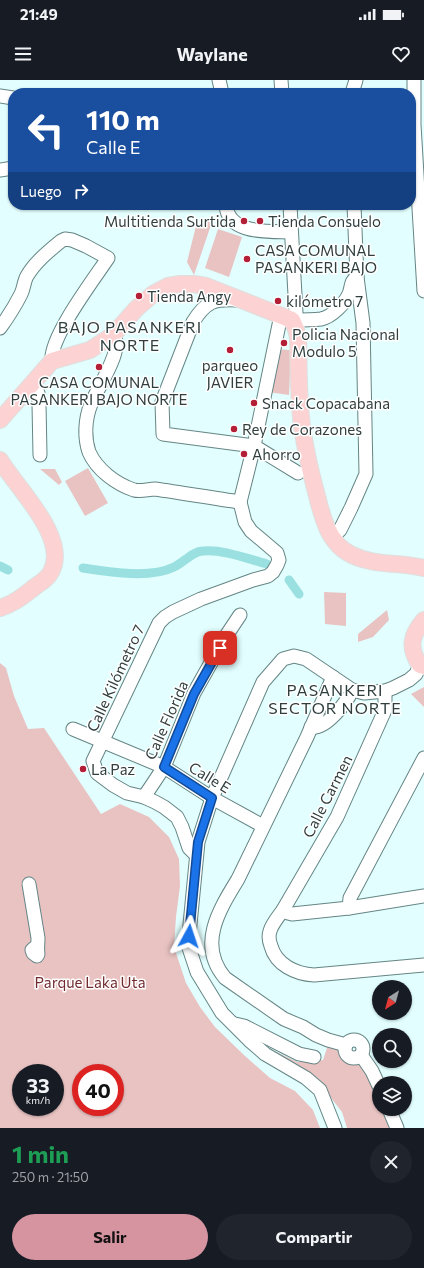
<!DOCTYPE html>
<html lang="es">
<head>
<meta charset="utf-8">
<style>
  body { margin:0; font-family:Commissioner,sans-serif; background:#20242c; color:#f1f3f6; height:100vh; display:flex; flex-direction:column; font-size:15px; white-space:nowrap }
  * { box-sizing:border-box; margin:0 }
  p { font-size:13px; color:#9ea1a6 }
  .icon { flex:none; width:22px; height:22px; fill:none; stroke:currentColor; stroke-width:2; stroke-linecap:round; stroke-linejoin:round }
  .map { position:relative; height:1048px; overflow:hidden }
  .drawer { display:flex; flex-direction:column; background:#171b24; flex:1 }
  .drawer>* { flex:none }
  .guide { position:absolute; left:8px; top:8px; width:408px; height:122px; border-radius:16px; box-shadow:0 1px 3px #0004; background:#1a4fa0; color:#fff; overflow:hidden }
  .needle { width:26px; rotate:216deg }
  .controls { position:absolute; left:372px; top:900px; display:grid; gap:8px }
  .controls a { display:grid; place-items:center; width:40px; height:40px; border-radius:50%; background:#171b24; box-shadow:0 1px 3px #0004; font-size:20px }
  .speed { position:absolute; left:12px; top:984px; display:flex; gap:8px; font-size:20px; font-weight:700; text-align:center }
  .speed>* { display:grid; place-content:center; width:52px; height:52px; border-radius:50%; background:#171b24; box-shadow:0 1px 3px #0004; line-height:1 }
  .speed small { font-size:10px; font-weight:400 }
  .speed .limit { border:6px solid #d22; background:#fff; color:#111 }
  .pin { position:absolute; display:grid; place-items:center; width:34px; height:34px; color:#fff; margin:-17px; border-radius:8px; box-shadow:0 2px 6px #0006 }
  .me { position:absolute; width:44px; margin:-22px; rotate:5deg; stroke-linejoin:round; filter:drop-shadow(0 0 3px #0008) }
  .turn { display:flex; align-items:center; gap:14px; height:84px; padding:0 12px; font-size:18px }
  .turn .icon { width:52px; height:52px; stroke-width:2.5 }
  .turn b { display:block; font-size:28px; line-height:34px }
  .then { display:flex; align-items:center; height:38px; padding:0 12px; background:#0003; gap:8px; font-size:15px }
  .round { display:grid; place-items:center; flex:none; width:42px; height:42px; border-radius:21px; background:#20242c }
  .overview { display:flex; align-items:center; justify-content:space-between; height:68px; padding:0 12px }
  h1 { font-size:24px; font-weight:700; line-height:30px; color:#1e9e55 }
  .button { display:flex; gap:8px; margin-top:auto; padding:8px 12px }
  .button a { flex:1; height:46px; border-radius:24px; background:#d594a0; color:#111; font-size:16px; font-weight:700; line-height:46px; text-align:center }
  .button a+a { background:#20242c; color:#f1f3f6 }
  .status { display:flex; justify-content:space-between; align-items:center; height:28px; padding:0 20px; background:#171b24; direction:ltr }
  .status svg { height:11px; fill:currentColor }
  header { display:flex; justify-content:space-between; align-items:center; height:52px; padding:0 12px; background:#171b24; font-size:18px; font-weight:700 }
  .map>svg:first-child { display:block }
  .green { fill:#e8c3c2; fill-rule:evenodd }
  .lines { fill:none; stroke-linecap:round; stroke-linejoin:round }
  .canal { stroke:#9ae0e1; stroke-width:9 }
  .minor-casing { stroke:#658585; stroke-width:15 }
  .major-casing { stroke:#dee0e0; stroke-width:18 }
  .minor { stroke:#fff; stroke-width:13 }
  .major { stroke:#fcd2d2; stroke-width:16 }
  .route-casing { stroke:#114b97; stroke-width:10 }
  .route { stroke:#1a73e8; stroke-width:7 }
  .poi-dot { fill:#b21f36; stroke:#fff; stroke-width:1.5 }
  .labels { text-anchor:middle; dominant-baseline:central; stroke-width:3; stroke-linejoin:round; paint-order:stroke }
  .poi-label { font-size:15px; fill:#303e3e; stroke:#fff; text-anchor:start }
  .street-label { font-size:15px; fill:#303e3e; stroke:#fff }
  .park-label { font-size:15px; fill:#722b2f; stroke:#fff }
  .neighbourhood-label { font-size:16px; letter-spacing:1px; fill:#303e3e; stroke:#fff }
</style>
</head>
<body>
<div class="status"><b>21:49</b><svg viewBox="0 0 49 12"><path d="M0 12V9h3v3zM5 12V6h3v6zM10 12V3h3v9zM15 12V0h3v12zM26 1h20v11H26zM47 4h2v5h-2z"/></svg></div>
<header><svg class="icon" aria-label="menu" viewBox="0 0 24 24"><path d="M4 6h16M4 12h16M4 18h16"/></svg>Waylane<svg class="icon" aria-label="heart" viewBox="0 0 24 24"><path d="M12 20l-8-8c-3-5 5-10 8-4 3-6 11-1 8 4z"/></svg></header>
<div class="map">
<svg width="424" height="1048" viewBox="0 0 424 1048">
  <rect width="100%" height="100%" fill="#e2fefe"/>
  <g class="green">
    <polygon points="213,139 194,195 187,182 196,146"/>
    <polygon points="218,149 242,157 229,197 205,188"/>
    <polygon points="270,269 291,270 289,315 261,311"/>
    <polygon points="88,388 108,423 85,436 65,401"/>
    <polygon points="40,389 55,389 62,402 59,405"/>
    <polygon points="324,512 346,513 346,546 325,544"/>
    <polygon points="387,530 389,540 373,557 358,562 358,554"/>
    <path d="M0 583 6 588 14 616 28 649 44 648 101 734 120 724 149 737 169 757 179 779 180 806 176 837 174 867 186 903 200 927 215 947 245 976 270 998 295 1011 313 1030 320 1048H0ZM21 993H55V1027H21ZM81 993H115V1027H81Z"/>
    <polygon points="424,607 424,627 411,614"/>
    <path d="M328 965 338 968C343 983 345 985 361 981L379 1018V1029H385L393 1048H347L342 1032 325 1010 264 966 297 982 323 980Z"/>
  </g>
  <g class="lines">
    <g class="canal">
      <polyline points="0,486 8,490"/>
      <path d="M83 488C109 492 150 499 174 487 183 483 193 471 203 471 223 469 248 479 267 484"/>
      <polyline points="289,500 299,514"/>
    </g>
    <defs>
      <g id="minor">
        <polyline points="219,0 222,13"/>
        <polyline points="281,0 282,13"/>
        <polyline points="414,0 414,45 424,211"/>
        <polyline points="352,13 356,0"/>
        <polyline points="0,16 13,18"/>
        <polyline points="0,90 13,88"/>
        <path d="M226 125C228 155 270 151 291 152"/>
        <path d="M290 125 296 233 292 240C302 240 312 240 321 239 332 237 345 223 349 214 352 207 350 201 357 197"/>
        <path d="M237 220C214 219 206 221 193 242L162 322 163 354 254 366 298 393"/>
        <path d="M0 248C8 237 15 226 21 214 24 208 24 201 27 196 35 182 49 171 61 161L65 159 72 160 86 166 108 178C94 199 49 258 52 281"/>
        <path d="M113 255C126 267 96 310 91 324 85 339 84 357 89 372 97 390 116 404 134 410 141 412 148 409 155 409 183 413 212 418 240 422"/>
        <polyline points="33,303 38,313 39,324 40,375"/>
        <polyline points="332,458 340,450 351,428 366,394 363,243 357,197 354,125"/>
        <path d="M333 597 307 657 238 799C219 830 197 865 225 898L284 939 303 947 316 955 328 960 346 965"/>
        <path d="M385 611V630L337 737 283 830C278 837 272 844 270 851 268 857 269 861 271 866 276 885 296 894 314 895L424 885"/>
        <path d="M311 647C326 650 347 622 352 610"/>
        <polyline points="73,649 164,687 212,718 263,746"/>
        <polyline points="144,717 164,687 194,613 226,556 240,535"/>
        <polyline points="196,775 189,768 182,747 177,737 164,727 155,722 144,717 127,713 113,705 97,693 93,681 159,543 165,537 173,532 201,519 253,500 268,496 273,492 277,485 279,480 277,473 251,451 245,442 240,422 254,366 281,235"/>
        <path d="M29 804 38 858C38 863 37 868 38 874L37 876 33 873 32 870 34 868 37 869"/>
        <polyline points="349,828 350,818 424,678"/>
        <polyline points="283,830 288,833 292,834 349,828 424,816"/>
        <polyline points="235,944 244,946 299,974 314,977"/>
        <circle cx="354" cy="969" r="9"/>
        <polyline points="361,975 372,991 379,1006"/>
        <polyline points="389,1029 397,1048"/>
        <polyline points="335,1048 320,1010 306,998 265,974 249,960 222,933 197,892 188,865 198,762 212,718 263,602 283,579 294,576 306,579 352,610 364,613 385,611 393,608 409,600 416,594 420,585"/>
      </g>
      <g id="major">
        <path d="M0 340 52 281 90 270 113 255 136 229 153 214 168 206 180 204H194L206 206 292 240 296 249 298 258C299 287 298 317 302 346 305 368 310 390 316 412 322 436 328 464 352 475 375 486 401 482 424 488"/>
        <path d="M0 380C15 406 70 458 51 492 48 498 42 502 36 506 24 515 14 524 0 528"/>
        <path d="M424 540C411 555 408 568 420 585L424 586"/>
      </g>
    </defs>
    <use href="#minor" class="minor-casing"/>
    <use href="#major" class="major-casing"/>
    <use href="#minor" class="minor"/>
    <use href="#major" class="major"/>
  </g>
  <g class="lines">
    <defs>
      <polyline id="route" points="189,856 198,762 212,718 164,687 194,614 220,568"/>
    </defs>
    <use href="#route" class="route-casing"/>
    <use href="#route" class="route"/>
  </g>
  <g class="poi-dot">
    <circle cx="244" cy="141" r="4"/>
    <circle cx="260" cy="141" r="4"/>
    <circle cx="247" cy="179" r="4"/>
    <circle cx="139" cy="216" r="4"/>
    <circle cx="278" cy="221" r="4"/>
    <circle cx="284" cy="263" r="4"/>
    <circle cx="230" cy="270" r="4"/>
    <circle cx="99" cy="287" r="4"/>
    <circle cx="254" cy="323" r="4"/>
    <circle cx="234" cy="349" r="4"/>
    <circle cx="244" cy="374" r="4"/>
    <circle cx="83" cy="689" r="4"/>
  </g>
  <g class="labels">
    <g class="poi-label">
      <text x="236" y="141" text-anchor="end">Multitienda Surtida</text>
      <text x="268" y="141">Tienda Consuelo</text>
      <text x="255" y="170">CASA COMUNAL<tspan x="255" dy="17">PASANKERI BAJO</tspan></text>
      <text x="147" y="216">Tienda Angy</text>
      <text x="286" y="221">kilómetro 7</text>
      <text x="292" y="254">Policia Nacional<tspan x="292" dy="17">Modulo 5</tspan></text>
      <text x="230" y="285" text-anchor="middle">parqueo<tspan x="230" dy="17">JAVIER</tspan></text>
      <text x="99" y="302" text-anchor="middle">CASA COMUNAL<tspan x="99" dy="17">PASANKERI BAJO NORTE</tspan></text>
      <text x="262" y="323">Snack Copacabana</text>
      <text x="242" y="349">Rey de Corazones</text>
      <text x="252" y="374">Ahorro</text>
      <text x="91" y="689">La Paz</text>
    </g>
    <g class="street-label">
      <text transform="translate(115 598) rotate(-65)">Calle Kilómetro 7</text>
      <text transform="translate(166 640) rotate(-66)">Calle Florida</text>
      <text transform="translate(210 697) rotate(31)">Calle E</text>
      <text transform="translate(327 716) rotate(-63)">Calle Carmen</text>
    </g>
    <g class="park-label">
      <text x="90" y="902">Parque Laka Uta</text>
    </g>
    <g class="neighbourhood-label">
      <text x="130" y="246">BAJO PASANKERI<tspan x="130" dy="18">NORTE</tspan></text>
      <text x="335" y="609">PASANKERI<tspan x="335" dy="18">SECTOR NORTE</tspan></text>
    </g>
  </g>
</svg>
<div class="controls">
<a><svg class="needle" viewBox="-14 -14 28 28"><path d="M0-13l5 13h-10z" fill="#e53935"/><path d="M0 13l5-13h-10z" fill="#9ea1a6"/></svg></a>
<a><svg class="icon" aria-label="search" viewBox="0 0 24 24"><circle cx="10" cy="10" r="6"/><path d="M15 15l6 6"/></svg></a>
<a><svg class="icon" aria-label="layers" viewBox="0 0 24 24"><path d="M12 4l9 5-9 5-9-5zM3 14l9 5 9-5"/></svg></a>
</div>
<div class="speed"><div>33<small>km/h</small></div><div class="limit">40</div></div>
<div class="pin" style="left:220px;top:568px;background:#d93025"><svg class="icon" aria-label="arrive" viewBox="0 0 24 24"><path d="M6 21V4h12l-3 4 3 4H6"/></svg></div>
<svg class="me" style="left:189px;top:856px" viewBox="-20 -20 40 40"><path d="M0-17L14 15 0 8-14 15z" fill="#1a73e8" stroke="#fff" stroke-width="4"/></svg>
<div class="guide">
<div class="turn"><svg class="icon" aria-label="left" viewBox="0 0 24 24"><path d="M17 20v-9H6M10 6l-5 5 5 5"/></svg><div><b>110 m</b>Calle E</div></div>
<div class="then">Luego<svg class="icon" aria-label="right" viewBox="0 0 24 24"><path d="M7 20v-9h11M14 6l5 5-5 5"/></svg></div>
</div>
</div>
<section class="drawer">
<div class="overview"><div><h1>1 min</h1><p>250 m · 21:50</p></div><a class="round"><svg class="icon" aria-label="close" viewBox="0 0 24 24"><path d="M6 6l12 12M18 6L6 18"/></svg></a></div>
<div class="button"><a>Salir</a><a>Compartir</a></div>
</section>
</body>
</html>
